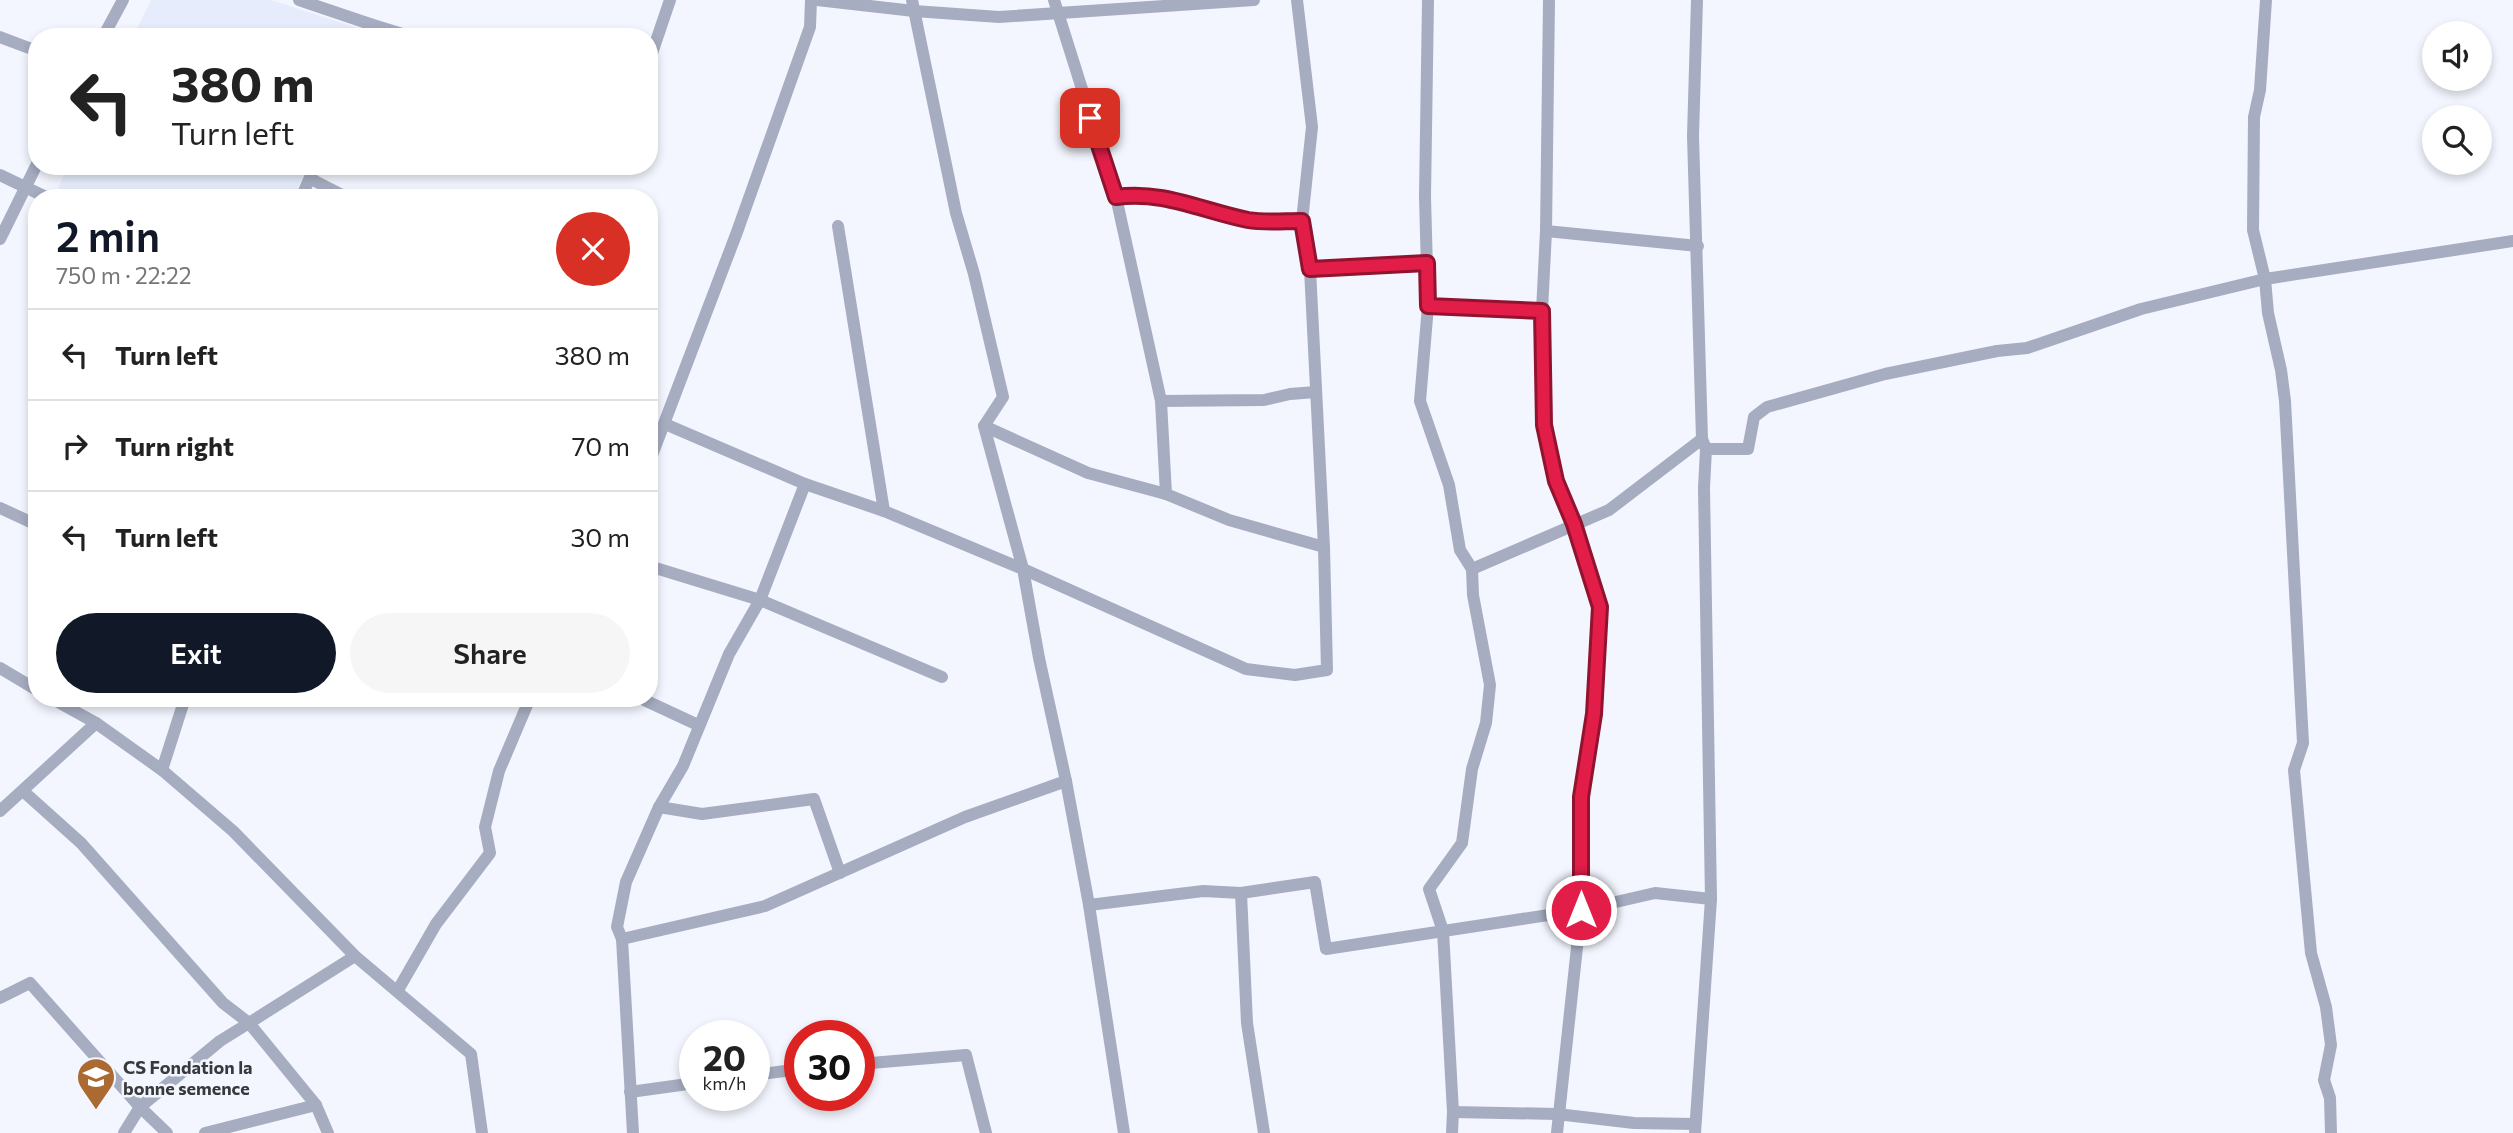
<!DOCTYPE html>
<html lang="en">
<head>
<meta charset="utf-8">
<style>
  body { margin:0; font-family:Commissioner,sans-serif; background:#f6f6f6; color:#222; height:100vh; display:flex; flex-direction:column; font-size:26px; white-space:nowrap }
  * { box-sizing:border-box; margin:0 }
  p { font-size:23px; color:#767676 }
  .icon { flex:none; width:38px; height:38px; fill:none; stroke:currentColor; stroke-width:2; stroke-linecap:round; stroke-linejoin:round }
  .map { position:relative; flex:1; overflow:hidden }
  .panel { position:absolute; left:28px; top:189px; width:630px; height:518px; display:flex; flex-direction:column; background:#fff; border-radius:28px; box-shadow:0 4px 10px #0003 }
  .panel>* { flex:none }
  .banner { position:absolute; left:28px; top:28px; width:630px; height:147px; border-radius:28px; box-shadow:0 4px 10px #0003; background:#fff; color:#222; overflow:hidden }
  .buttons { position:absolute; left:2422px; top:21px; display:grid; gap:14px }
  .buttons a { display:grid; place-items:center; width:70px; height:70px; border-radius:50%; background:#fff; box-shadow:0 4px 10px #0003; font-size:35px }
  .speed { position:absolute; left:679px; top:1020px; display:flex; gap:14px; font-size:35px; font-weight:700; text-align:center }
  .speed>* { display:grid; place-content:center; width:91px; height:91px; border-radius:50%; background:#fff; box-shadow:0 4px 10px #0003; line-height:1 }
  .speed small { font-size:18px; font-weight:400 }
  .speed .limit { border:10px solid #d22; background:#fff; color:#111 }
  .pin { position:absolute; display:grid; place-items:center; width:60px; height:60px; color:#fff; margin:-30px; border-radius:14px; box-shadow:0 4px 10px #0006 }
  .me { position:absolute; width:77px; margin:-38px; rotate:0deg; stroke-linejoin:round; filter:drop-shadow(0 0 5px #0008) }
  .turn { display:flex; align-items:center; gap:24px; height:147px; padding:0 28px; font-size:32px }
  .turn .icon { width:91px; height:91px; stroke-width:2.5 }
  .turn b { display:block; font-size:49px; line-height:60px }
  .round { display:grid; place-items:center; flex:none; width:74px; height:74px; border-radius:37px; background:#f6f6f6 }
  .overview { display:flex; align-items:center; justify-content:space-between; height:119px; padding:0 28px }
  h1 { font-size:42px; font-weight:600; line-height:52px; color:#111827 }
  .action { display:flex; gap:14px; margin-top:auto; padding:14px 28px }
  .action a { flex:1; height:80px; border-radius:42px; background:#111827; color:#fff; font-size:28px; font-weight:600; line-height:80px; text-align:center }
  .action a+a { background:#f6f6f6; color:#222 }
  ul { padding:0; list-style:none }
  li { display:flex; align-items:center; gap:21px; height:91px; padding:0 28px; border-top:2px solid #e0e0e0 }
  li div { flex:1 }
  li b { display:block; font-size:26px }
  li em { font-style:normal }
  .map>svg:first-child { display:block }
  .built { fill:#e6ecfb }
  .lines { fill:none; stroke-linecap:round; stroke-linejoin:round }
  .minor { stroke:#a6adc1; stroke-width:12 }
  .route-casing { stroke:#92132f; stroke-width:18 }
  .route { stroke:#e11d48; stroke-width:12 }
  .labels { text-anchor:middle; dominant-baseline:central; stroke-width:5; stroke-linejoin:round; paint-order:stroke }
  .poi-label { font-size:18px; font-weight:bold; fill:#37393c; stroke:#f3f6fe; text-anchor:start }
</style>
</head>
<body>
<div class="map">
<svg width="2513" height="1133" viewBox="0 0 2513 1133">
  <rect width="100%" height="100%" fill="#f3f6fe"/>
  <g class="built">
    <polygon points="151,0 271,0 358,28 355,37 133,37"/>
    <polygon points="68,166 308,166 293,198 80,198 58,188"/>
  </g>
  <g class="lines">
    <g class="minor">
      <polyline points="299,0 370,24 365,37"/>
      <polyline points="817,0 914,11 999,17 1254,0"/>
      <polyline points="912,0 956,213 974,274 1003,397 984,426 1023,569 1039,658 1066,781 1089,905 1124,1133"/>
      <polyline points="1054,0 1116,197 1161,401 1166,494"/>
      <polyline points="1428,0 1425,197 1428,306 1420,401 1449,485 1460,550 1472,569 1473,595 1490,685 1486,723 1472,769 1462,843 1429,889 1443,931 1453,1112 1452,1133"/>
      <polyline points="1549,0 1546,231 1542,311 1544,425 1556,481 1574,524 1600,607 1594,714 1581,797 1581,910 1557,1133"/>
      <polyline points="2266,0 2260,90 2254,117 2253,230 2265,279 2268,313 2281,370 2285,401 2303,743 2294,770 2311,953 2326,1007 2331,1045 2324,1080 2330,1098 2331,1133"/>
      <polyline points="370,24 412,37"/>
      <polyline points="0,37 37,51"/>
      <polyline points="103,37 123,0"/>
      <polyline points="649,62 670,0"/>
      <polyline points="0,175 48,198"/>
      <polyline points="311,179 348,198"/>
      <path d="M1116 197C1162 190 1203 211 1248 219 1265 223 1284 221 1302 221"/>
      <polyline points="301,198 315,166"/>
      <polyline points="838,226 884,511"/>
      <polyline points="1546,231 1698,246"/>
      <polyline points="0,239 37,164"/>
      <polyline points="1310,269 1427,263"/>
      <polyline points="1428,306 1542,311"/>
      <polyline points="1161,401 1264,400 1290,394 1316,392"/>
      <polyline points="665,424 805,484 884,511 1023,569 1246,669 1295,675 1327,670 1324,547 1310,269 1302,221 1312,127 1297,0"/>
      <polyline points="984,426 1088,473 1166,494 1229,520 1324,547"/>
      <polyline points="1706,449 1748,449 1754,417 1767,407 1885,374 1997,351 2027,348 2141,309 2265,279 2513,241"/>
      <polyline points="649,463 737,232 810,27 811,0"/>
      <polyline points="0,508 37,525"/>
      <polyline points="649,566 760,600 942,677"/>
      <polyline points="1472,569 1609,510 1702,439"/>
      <polyline points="0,668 37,690"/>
      <polyline points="51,698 96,723 162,770 233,831 355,956 471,1054 482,1133"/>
      <polyline points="640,698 698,725"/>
      <polyline points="162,770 185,698"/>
      <polyline points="23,791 81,843 223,1003 249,1023 220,1041 140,1107 124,1133"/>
      <polyline points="659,807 702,814 814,799 840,873"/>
      <polyline points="0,811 96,723"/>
      <polyline points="1241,893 1247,1023 1264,1133"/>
      <polyline points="1089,905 1203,891 1241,893 1315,882 1326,949 1581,910 1655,893 1711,899"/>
      <polyline points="622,939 765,906 965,817 1066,781"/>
      <polyline points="398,990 436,924 490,853 485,827 499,771 530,698"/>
      <polyline points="0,998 30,983 140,1107 167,1133"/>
      <polyline points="859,1064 966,1055 986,1133"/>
      <polyline points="754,1075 800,1069"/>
      <polyline points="630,1092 695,1083"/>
      <polyline points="1453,1112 1557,1114 1634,1123 1695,1124"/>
      <polyline points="205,1133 316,1105"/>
      <polyline points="328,1133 316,1105 249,1023 355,956"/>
      <polyline points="633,1133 622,939 617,927 626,882 659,807 683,766 729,654 760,600 805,484"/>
      <polyline points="1695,1133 1711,899 1704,488 1706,449 1702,439 1693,136 1697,0"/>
    </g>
  </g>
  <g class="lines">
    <defs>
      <path id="route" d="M1090 118 1116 197C1162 190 1203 211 1248 220 1265 223 1284 221 1302 221L1310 269 1427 263 1428 306 1542 311 1544 425 1556 481 1574 524 1600 607 1594 714 1581 797V910"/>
    </defs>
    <use href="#route" class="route-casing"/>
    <use href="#route" class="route"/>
  </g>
  <defs>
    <symbol id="school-pin" viewBox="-11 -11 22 30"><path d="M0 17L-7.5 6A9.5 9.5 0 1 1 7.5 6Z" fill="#aa6a32" stroke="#f3f6fe"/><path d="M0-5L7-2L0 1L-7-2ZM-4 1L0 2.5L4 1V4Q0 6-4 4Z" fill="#fff"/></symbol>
  </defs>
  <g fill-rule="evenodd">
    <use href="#school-pin" x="74" y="1055" width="44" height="60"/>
  </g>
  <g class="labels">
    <g class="poi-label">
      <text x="123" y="1067">CS Fondation la<tspan x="123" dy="21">bonne semence</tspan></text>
    </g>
  </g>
</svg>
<div class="buttons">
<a><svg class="icon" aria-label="sound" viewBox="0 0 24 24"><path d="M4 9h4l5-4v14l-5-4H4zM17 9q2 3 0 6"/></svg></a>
<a><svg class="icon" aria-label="search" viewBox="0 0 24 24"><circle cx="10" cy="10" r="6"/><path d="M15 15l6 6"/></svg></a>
</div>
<div class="speed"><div>20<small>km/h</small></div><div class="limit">30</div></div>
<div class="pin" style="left:1090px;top:118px;background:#d93025"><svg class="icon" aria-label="arrive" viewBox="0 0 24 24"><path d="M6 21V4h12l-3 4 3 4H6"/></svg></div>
<svg class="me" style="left:1581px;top:910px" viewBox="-20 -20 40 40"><circle r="17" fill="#e11d48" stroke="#fff" stroke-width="3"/><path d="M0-11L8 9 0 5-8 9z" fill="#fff"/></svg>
<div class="banner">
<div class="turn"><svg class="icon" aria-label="left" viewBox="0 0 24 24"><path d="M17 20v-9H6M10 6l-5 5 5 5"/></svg><div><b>380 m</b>Turn left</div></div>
</div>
<section class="panel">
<div class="overview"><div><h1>2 min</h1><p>750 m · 22:22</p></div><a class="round" style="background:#d93025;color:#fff"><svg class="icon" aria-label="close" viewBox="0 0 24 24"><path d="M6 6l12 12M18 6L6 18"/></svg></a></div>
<ul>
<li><svg class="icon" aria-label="left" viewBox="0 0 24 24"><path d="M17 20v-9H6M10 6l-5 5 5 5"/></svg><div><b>Turn left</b></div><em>380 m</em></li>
<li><svg class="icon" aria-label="right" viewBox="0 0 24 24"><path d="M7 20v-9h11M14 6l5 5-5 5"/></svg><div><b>Turn right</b></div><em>70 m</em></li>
<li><svg class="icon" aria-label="left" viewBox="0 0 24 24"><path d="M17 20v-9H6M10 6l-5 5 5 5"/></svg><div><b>Turn left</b></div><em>30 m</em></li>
</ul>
<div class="action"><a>Exit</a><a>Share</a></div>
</section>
</div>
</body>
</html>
